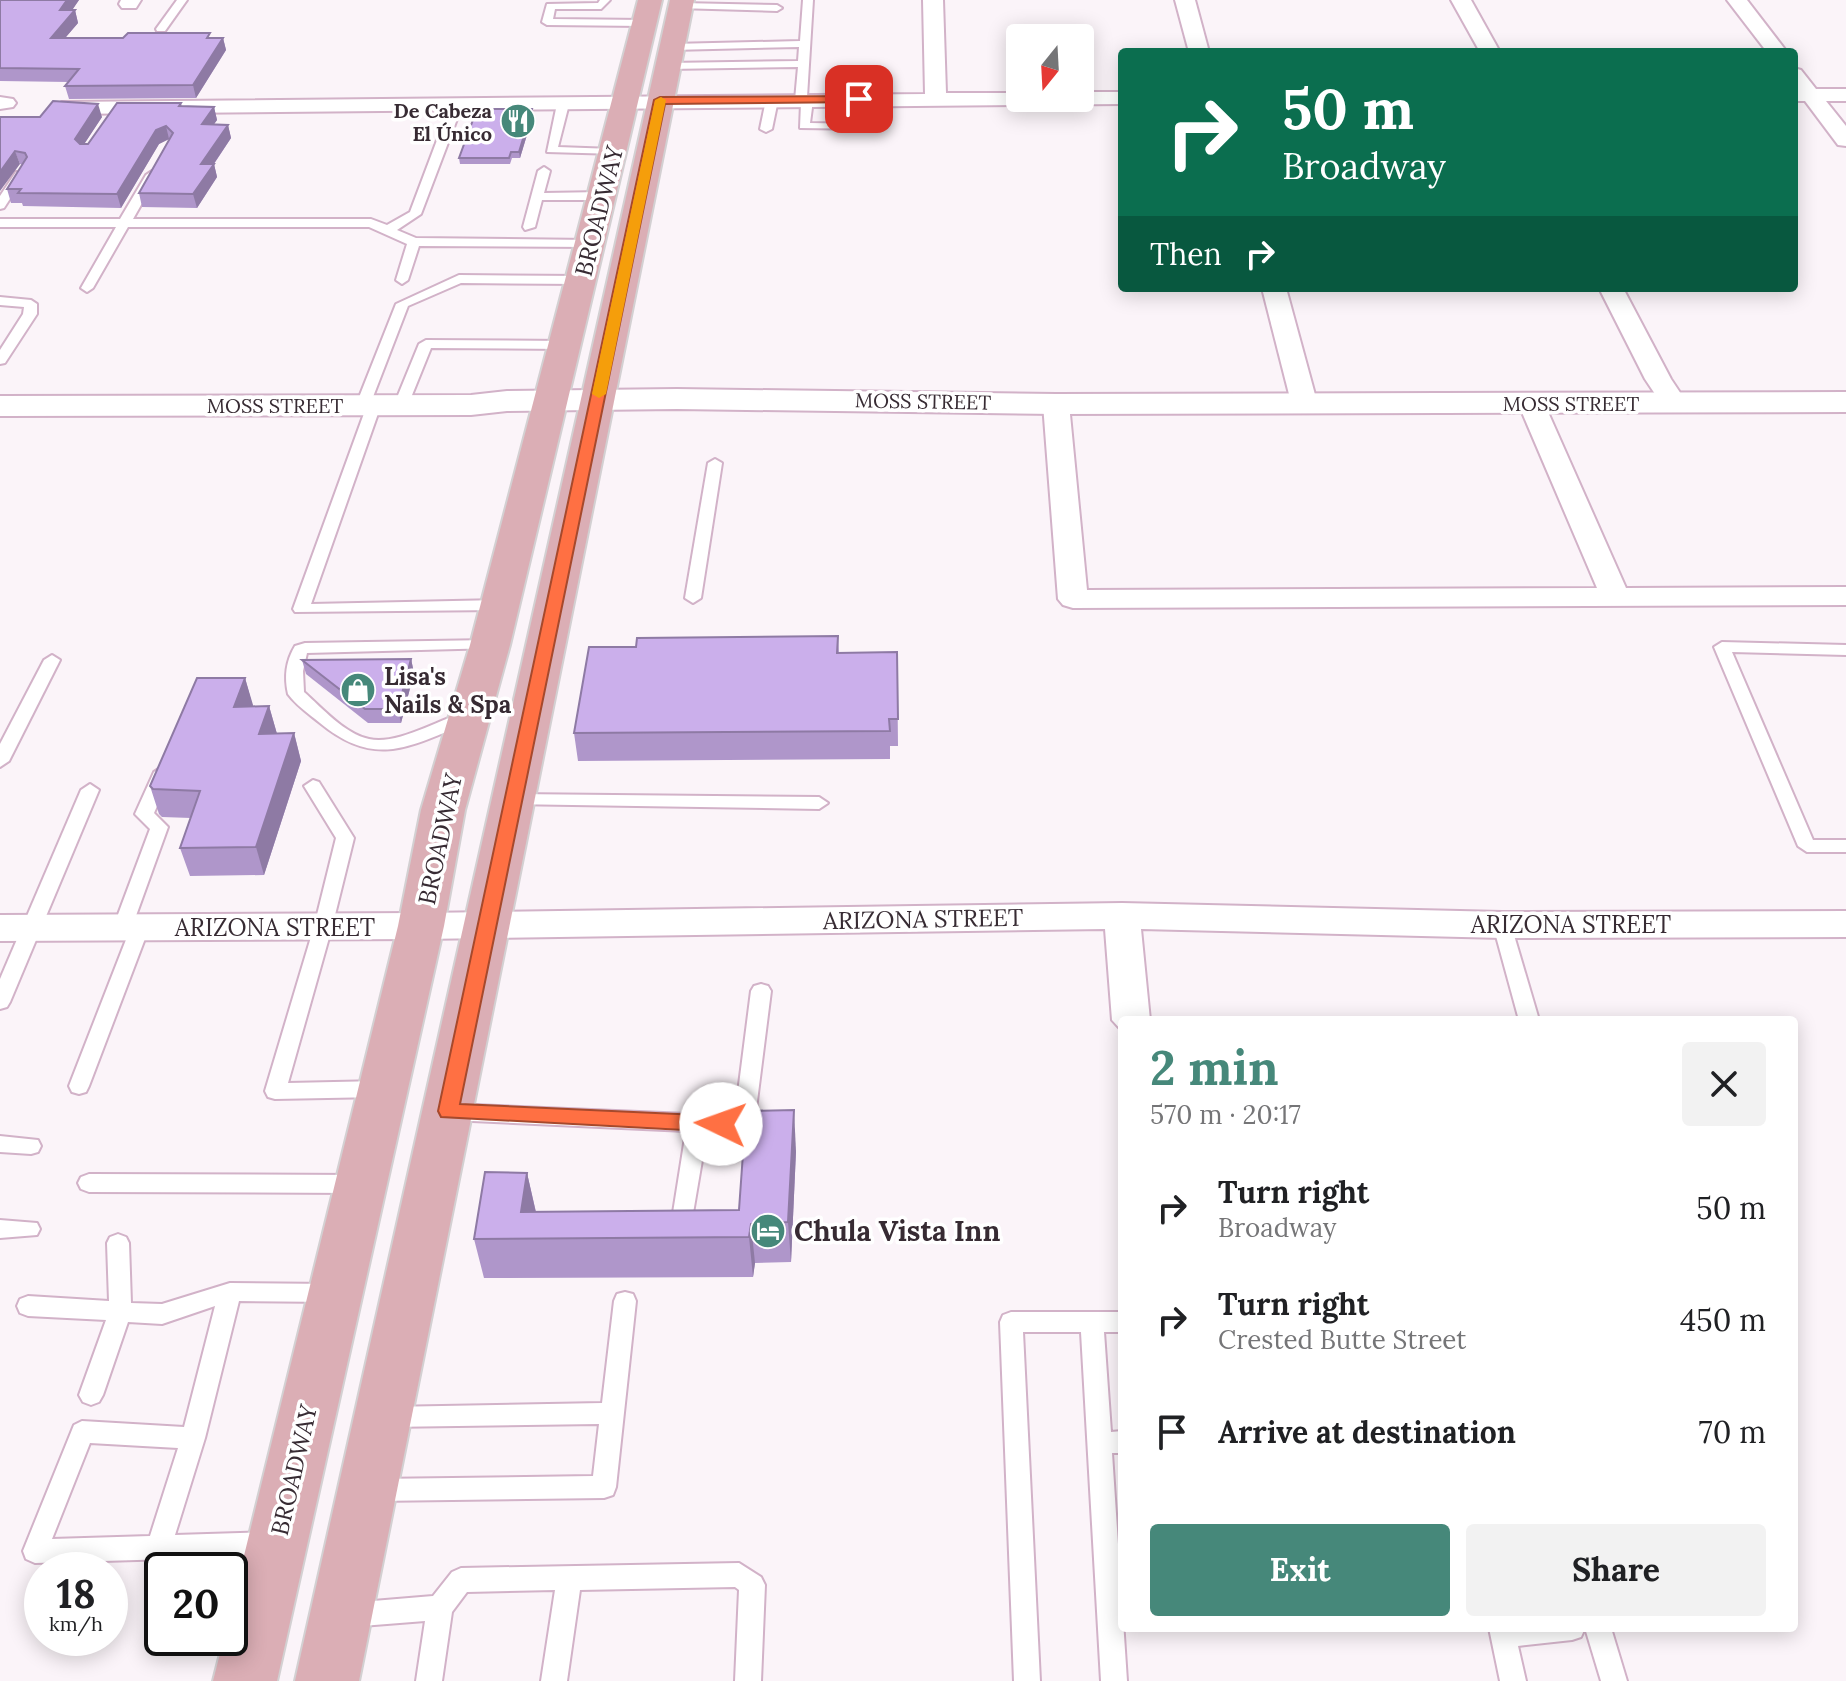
<!DOCTYPE html>
<html lang="en">
<head>
<meta charset="utf-8">
<style>
  body { margin:0; font-family:Lora,serif; background:#f2f2f2; color:#202124; height:100vh; display:flex; flex-direction:column; font-size:30px; white-space:nowrap }
  * { box-sizing:border-box; margin:0 }
  p { font-size:26px; color:#757577 }
  .icon { flex:none; width:44px; height:44px; fill:none; stroke:currentColor; stroke-width:2; stroke-linecap:round; stroke-linejoin:round }
  .map { position:relative; flex:1; overflow:hidden }
  .sheet { position:absolute; left:1118px; top:1016px; width:680px; height:616px; display:flex; flex-direction:column; background:#fff; border-radius:8px; box-shadow:0 4px 20px #0003 }
  .sheet>* { flex:none }
  .hud { position:absolute; left:1118px; top:48px; width:680px; height:244px; border-radius:8px; box-shadow:0 4px 20px #0003; background:#0b6e4f; color:#fff; overflow:hidden }
  .needle { width:52px; rotate:198deg }
  .tools { position:absolute; left:1006px; top:24px; display:grid; gap:16px }
  .tools a { display:grid; place-items:center; width:88px; height:88px; border-radius:8px; background:#fff; box-shadow:0 4px 20px #0003; font-size:40px }
  .speed { position:absolute; left:24px; top:1552px; display:flex; gap:16px; font-size:40px; font-weight:700; text-align:center }
  .speed>* { display:grid; place-content:center; width:104px; height:104px; border-radius:50%; background:#fff; box-shadow:0 4px 20px #0003; line-height:1 }
  .speed small { font-size:20px; font-weight:400 }
  .speed .limit { border:4px solid #111; border-radius:12px; background:#fff; color:#111 }
  .pin { position:absolute; display:grid; place-items:center; width:68px; height:68px; color:#fff; margin:-34px; border-radius:16px; box-shadow:0 4px 12px #0006 }
  .me { position:absolute; width:88px; margin:-44px; rotate:273deg; stroke-linejoin:round; filter:drop-shadow(0 0 6px #0008) }
  .turn { display:flex; align-items:center; gap:28px; height:168px; padding:0 32px; font-size:36px }
  .turn .icon { width:104px; height:104px; stroke-width:2.5 }
  .turn b { display:block; font-size:56px; line-height:68px }
  .then { display:flex; align-items:center; height:76px; padding:0 32px; background:#0003; gap:16px; font-size:30px }
  .round { display:grid; place-items:center; flex:none; width:84px; height:84px; border-radius:8px; background:#f2f2f2 }
  .head { display:flex; align-items:center; justify-content:space-between; height:136px; padding:0 32px }
  h1 { font-size:48px; font-weight:700; line-height:60px; color:#46887a }
  .action { display:flex; gap:16px; margin-top:auto; padding:16px 32px }
  .action a { flex:1; height:92px; border-radius:8px; background:#46887a; color:#fff; font-size:32px; font-weight:700; line-height:92px; text-align:center }
  .action a+a { background:#f2f2f2; color:#202124 }
  ul { padding:0; list-style:none }
  li { display:flex; align-items:center; gap:24px; height:112px; padding:0 32px }
  li div { flex:1 }
  li b { display:block; font-size:30px }
  li em { font-style:normal }
  .map>svg:first-child { display:block }
  .lines { fill:none; stroke-linecap:round; stroke-linejoin:round }
  .service-casing { stroke:#d2b2c8; stroke-width:4 }
  .minor-casing { stroke:#d2b2c8; stroke-width:4 }
  .tertiary-casing { stroke:#d2b2c8; stroke-width:4 }
  .primary-casing { stroke:#d3d0d2; stroke-width:4 }
  .service { fill:#fff; fill-rule:evenodd }
  .minor { fill:#fff; fill-rule:evenodd }
  .tertiary { fill:#fff; fill-rule:evenodd }
  .primary { fill:#dbaeb5; fill-rule:evenodd }
  .wall { fill:#af96ca }
  .shaded-wall { fill:#8e7aa4 }
  .building { fill:#cbafeb; stroke:#8e7aa4; stroke-width:2 }
  .route { fill:#ff7043; stroke:#a6492c; stroke-width:2 }
  .slow { fill:#f59e0b }
  .labels { text-anchor:middle; dominant-baseline:central; stroke-width:7; stroke-linejoin:round; paint-order:stroke }
  .far-poi-label { font-size:20px; font-weight:bold; fill:#372b33; stroke:#fff; text-anchor:end }
  .far-street-label { font-size:20px; fill:#372b33; stroke:#fff }
  .street-label { font-size:24px; fill:#372b33; stroke:#fff }
  .poi-label { font-size:24px; font-weight:bold; fill:#372b33; stroke:#fff; text-anchor:start }
  .near-poi-label { font-size:28px; font-weight:bold; fill:#372b33; stroke:#fff; text-anchor:start }
</style>
</head>
<body>
<div class="map">
<svg width="1846" height="1681" viewBox="0 0 1846 1681">
  <rect width="100%" height="100%" fill="#fbf4f9"/>
  <g class="lines">
    <defs>
      <g id="service">
        <polygon points="177,0 187,0 165,31 157,31 156,29"/>
        <polygon points="600,0 610,0 601,9 555,9 553,19 644,20 649,23 644,26 547,25 542,22 547,4 598,3"/>
        <polygon points="803,0 813,0 807,97 813,100 810,123 865,124 869,125 869,129 800,128 801,103 795,100 798,67 668,69 663,66 668,63 798,61 799,47 672,50 667,47 672,44 800,41"/>
        <polygon points="681,3 777,5 782,8 777,11 677,8 677,4"/>
        <polygon points="772,97 778,100 772,129 766,132 760,129 766,100"/>
        <polygon points="563,101 569,104 558,147 613,149 617,150 617,154 547,152 557,104"/>
        <polygon points="451,116 457,119 421,214 397,230 416,238 590,240 596,244 594,247 419,246 408,280 402,284 396,280 407,244 369,227 128,227 93,288 87,292 81,288 116,227 0,227 0,219 120,219 146,175 152,171 158,175 133,219 371,219 387,225 410,212 445,119"/>
        <polygon points="544,167 550,171 544,193 602,192 608,196 602,200 542,200 535,227 525,230 523,227 538,171"/>
        <polygon points="16,172 26,174 4,208 0,209 0,196"/>
        <polygon points="459,275 582,276 588,280 582,284 461,283 408,306 371,402 381,405 311,604 500,600 508,605 500,610 295,612 293,609 366,408 356,405 396,304"/>
        <polygon points="0,297 31,300 37,304 37,314 5,363 0,364 0,350 23,314 24,307 0,305"/>
        <polygon points="426,340 566,341 573,345 566,349 431,348 408,405 401,409 396,408 394,405 419,344"/>
        <polygon points="715,459 722,463 701,598 693,603 685,598 708,463"/>
        <path d="M490 640 496 642 498 645 496 648 307 653 303 671 304 692C322 708 345 734 369 739 397 746 441 718 469 711L477 716 475 720C413 744 378 771 320 723 309 714 296 705 288 694 284 677 286 661 295 646L305 643Z"/>
        <polygon points="1722,642 1846,645 1846,655 1732,652 1813,840 1846,840 1846,852 1807,852 1798,846 1714,647"/>
        <polygon points="52,655 60,660 9,761 0,767 0,744 44,660"/>
        <polygon points="163,766 172,772 154,813 168,827 133,924 140,921 147,923 149,928 89,1086 86,1092 79,1094 72,1092 69,1086 129,932 115,933 113,928 150,829 135,814 154,772"/>
        <polygon points="313,780 319,782 354,838 332,927 288,1083 380,1081 387,1083 390,1089 387,1095 380,1097 275,1099 268,1097 265,1091 314,927 336,838 304,786"/>
        <polygon points="90,784 99,790 10,1002 7,1007 0,1009 0,979 81,790"/>
        <polygon points="514,794 819,797 828,803 819,809 508,804 505,800"/>
        <polygon points="1502,918 1509,920 1511,925 1539,1020 1519,1020 1493,925 1495,920"/>
        <polygon points="761,984 768,986 771,991 754,1125 751,1131 744,1133 707,1131 691,1225 683,1228 675,1225 672,1219 686,1131 451,1120 444,1118 441,1112 444,1106 451,1104 735,1116 751,991 754,986"/>
        <polygon points="0,1136 38,1140 41,1146 38,1152 31,1154 0,1152"/>
        <polygon points="89,1174 358,1175 366,1178 369,1184 366,1190 358,1193 89,1192 81,1189 78,1183 81,1177"/>
        <polygon points="0,1220 37,1223 40,1229 37,1235 0,1238"/>
        <path d="M118 1234 126 1237 129 1243 131 1303 162 1304 230 1283 333 1284 341 1286 344 1293 341 1300 333 1302 239 1301 205 1438 175 1535 270 1532 279 1536 282 1544 279 1552 270 1556 35 1563 26 1559 23 1551 74 1425 82 1421 184 1427 215 1306 162 1324 128 1322 103 1395 99 1402 91 1405 83 1402 79 1395 106 1320 28 1316 20 1313 17 1306 20 1299 28 1296 109 1301 107 1243 110 1237ZM90 1443 178 1448 150 1536 52 1539Z"/>
        <polygon points="625,1292 633,1294 636,1301 616,1487 613,1495 604,1498 375,1501 366,1498 363,1490 366,1482 375,1479 593,1476 599,1424 387,1427 379,1424 375,1417 379,1410 387,1407 602,1403 614,1301 617,1294"/>
        <polygon points="1011,1312 1122,1312 1122,1332 1104,1332 1111,1432 1122,1431 1122,1453 1112,1453 1127,1681 1101,1681 1081,1332 1023,1332 1040,1681 1014,1681 1000,1322 1003,1315"/>
        <polygon points="739,1563 761,1577 765,1585 761,1681 735,1681 739,1590 735,1587 580,1590 567,1681 541,1681 555,1590 467,1592 452,1612 442,1681 416,1681 425,1621 349,1627 340,1624 336,1615 340,1606 349,1603 433,1596 452,1572 461,1568"/>
        <polygon points="1489,1628 1585,1628 1581,1637 1572,1640 1518,1646 1526,1681 1500,1681"/>
        <polygon points="1585,1628 1611,1628 1627,1681 1601,1681"/>
      </g>
      <g id="minor">
        <polygon points="121,0 141,0 136,8 122,8 119,4"/>
        <polygon points="923,0 943,0 946,93 1020,93 1020,98 1080,98 1080,92 1122,92 1122,104 62,114 52,108 62,102 925,94"/>
        <polygon points="1175,0 1195,0 1209,52 1189,52"/>
        <polygon points="1451,0 1471,0 1500,52 1480,52"/>
        <polygon points="1727,0 1747,0 1787,52 1767,52"/>
        <polygon points="1794,68 1801,70 1816,89 1846,89 1846,101 1826,101 1846,126 1846,146 1838,145 1805,101 1794,101"/>
        <polygon points="0,97 13,99 16,103 13,107 0,109"/>
        <polygon points="1262,288 1286,288 1317,402 1313,408 1295,408 1291,402"/>
        <polygon points="1599,288 1623,288 1671,379 1687,403 1683,409 1665,409 1645,379"/>
        <polygon points="1531,395 1540,397 1544,403 1626,588 1846,587 1846,605 1073,608 1063,605 1058,599 1043,404 1047,398 1065,398 1069,404 1087,590 1597,588 1518,403 1522,397"/>
        <polygon points="1122,903 1502,912 1846,911 1846,937 1502,938 1141,929 1150,1020 1122,1020 1122,1031 1112,1020 1105,929 421,939 0,941 0,915 421,913"/>
      </g>
      <polygon id="tertiary" points="677,389 1056,394 1846,392 1846,412 1056,414 677,409 507,411 471,415 0,416 0,396 471,395 507,391"/>
      <g id="primary">
        <polygon points="638,0 662,0 510,645 465,810 444,926 277,1681 213,1681 224,1638 230,1638 230,1613 398,926 421,810 470,645"/>
        <polygon points="670,0 694,0 359,1681 295,1681"/>
      </g>
    </defs>
    <use href="#service" class="service-casing"/>
    <use href="#minor" class="minor-casing"/>
    <use href="#tertiary" class="tertiary-casing"/>
    <use href="#primary" class="primary-casing"/>
    <use href="#service" class="service"/>
    <use href="#minor" class="minor"/>
    <use href="#tertiary" class="tertiary"/>
    <use href="#primary" class="primary"/>
  </g>
  <g class="wall">
    <polygon points="0,0 79,0 72,10 75,10 78,23 65,38 223,38 226,50 196,98 69,99 65,86 69,82 0,81"/>
    <polygon points="181,103 182,107 214,107 217,120 214,124 228,125 231,138 214,164 217,177 197,208 142,207 139,193 169,139 159,144 121,208 23,206 22,203 11,203 7,189 23,165 20,164 0,117 102,117 84,144 88,144"/>
    <polygon points="533,115 520,158 512,158 510,164 460,164 459,158"/>
    <polygon points="838,636 839,653 897,652 898,746 890,746 890,759 578,761 574,733 636,647"/>
    <polygon points="411,659 414,673 401,723 368,723 306,674 302,660"/>
    <polygon points="245,678 253,707 269,706 277,734 294,733 301,761 264,875 190,876 180,848 191,818 162,817 159,814 150,786"/>
    <polygon points="796,1151 791,1262 755,1263 753,1277 484,1278 474,1239 527,1173 536,1212 739,1210"/>
  </g>
  <g class="shaded-wall">
    <polygon points="67,0 79,0 64,22 60,10"/>
    <polygon points="75,10 78,23 54,51 51,38"/>
    <polygon points="223,38 226,50 196,98 193,85"/>
    <polygon points="98,104 102,117 79,152 75,139"/>
    <polygon points="214,107 217,120 205,137 202,124"/>
    <polygon points="532,109 533,115 520,158 519,152"/>
    <polygon points="228,125 231,138 205,177 201,164"/>
    <polygon points="166,126 169,139 159,144 121,208 117,194 156,130"/>
    <polygon points="15,151 20,164 0,191 0,172"/>
    <polygon points="214,164 217,177 197,208 193,194"/>
    <polygon points="411,659 414,673 401,723 398,709"/>
    <polygon points="245,678 253,705 242,734 234,707"/>
    <polygon points="269,706 277,734 259,734"/>
    <polygon points="294,733 301,761 264,875 256,847"/>
    <polygon points="794,1110 796,1151 791,1262 788,1222"/>
    <polygon points="527,1173 536,1213 521,1212"/>
    <polygon points="751,1224 755,1263 753,1277 749,1237"/>
  </g>
  <g class="building">
    <polygon points="0,0 67,0 60,10 75,10 51,38 123,38 128,33 210,33 207,38 223,38 193,85 65,86 79,69 0,68"/>
    <polygon points="53,101 98,104 75,139 80,144 88,144 117,103 181,103 179,106 214,107 202,124 228,125 201,164 214,164 193,194 139,193 173,133 166,126 156,130 117,194 18,193 21,189 7,189 27,157 25,153 15,151 0,172 0,117 40,117"/>
    <polygon points="477,109 532,109 519,152 511,152 509,158 459,158"/>
    <polygon points="838,636 837,653 897,652 898,719 889,719 890,731 574,733 589,647 636,647 637,638"/>
    <polygon points="411,659 398,709 365,709 302,660"/>
    <polygon points="197,678 245,678 234,707 269,706 259,734 294,733 256,847 180,848 200,791 153,789 150,786"/>
    <polygon points="794,1110 788,1222 751,1224 749,1237 474,1239 485,1172 527,1173 521,1212 739,1210 746,1111"/>
  </g>
  <polygon class="route" points="859,96 864,99 863,102 665,104 460,1104 721,1116 728,1118 731,1124 728,1130 721,1132 441,1117 438,1111 654,100 660,97"/>
  <polygon class="slow" points="661,97 666,100 606,394 599,398 592,394 655,100"/>
  <defs>
    <symbol id="restaurant-disc" viewBox="-11 -11 22 22"><circle r="9.5" fill="#46887a" stroke="#fff"/><path d="M-5-6h1v4h1v-4h1v4h1v-4h1v5L-1.5 .5V6h-2V.5L-5-1ZM5-6V6H3V1.5H1.5Q1.5-4 5-6Z" fill="#fff"/></symbol>
    <symbol id="shop-disc" viewBox="-11 -11 22 22"><circle r="9.5" fill="#46887a" stroke="#fff"/><path d="M-5-2.5h2.3a2.7 3.5 0 0 1 5.4 0H5L5.5 6h-11ZM-1.5-2.5h3a1.5 2.3 0 0 0-3 0Z" fill="#fff"/></symbol>
    <symbol id="hotel-disc" viewBox="-11 -11 22 22"><circle r="9.5" fill="#46887a" stroke="#fff"/><path d="M-6-4.5h1.5V1H6V5H4.5V3h-9V5H-6ZM-4 0a1.8 1.8 0 1 1 3.6 0ZM.5 0V-2.5h3Q6-2.5 6 0Z" fill="#fff"/></symbol>
  </defs>
  <g fill-rule="evenodd">
    <use href="#restaurant-disc" x="498" y="101" width="40" height="40"/>
    <use href="#shop-disc" x="338" y="670" width="40" height="40"/>
    <use href="#hotel-disc" x="748" y="1211" width="40" height="40"/>
  </g>
  <g class="labels">
    <g class="far-poi-label">
      <text x="492" y="110">De Cabeza<tspan x="492" dy="23">El Único</tspan></text>
    </g>
    <g class="far-street-label">
      <text transform="translate(923 401) rotate(1)">MOSS STREET</text>
      <text x="1571" y="403">MOSS STREET</text>
      <text x="275" y="405">MOSS STREET</text>
    </g>
    <g class="street-label">
      <text transform="translate(599 211) rotate(-76)">BROADWAY</text>
      <text transform="translate(440 839) rotate(-78)">BROADWAY</text>
      <text transform="translate(923 919) rotate(-1)">ARIZONA STREET</text>
      <text x="1571" y="924">ARIZONA STREET</text>
      <text x="275" y="927">ARIZONA STREET</text>
      <text transform="translate(294 1470) rotate(-77)">BROADWAY</text>
    </g>
    <g class="poi-label">
      <text x="384" y="676">Lisa's<tspan x="384" dy="28">Nails &amp; Spa</tspan></text>
    </g>
    <g class="near-poi-label">
      <text x="794" y="1231">Chula Vista Inn</text>
    </g>
  </g>
</svg>
<div class="tools">
<a><svg class="needle" viewBox="-14 -14 28 28"><path d="M0-13l5 13h-10z" fill="#e53935"/><path d="M0 13l5-13h-10z" fill="#757577"/></svg></a>
</div>
<div class="speed"><div>18<small>km/h</small></div><div class="limit">20</div></div>
<div class="pin" style="left:859px;top:99px;background:#d93025"><svg class="icon" aria-label="arrive" viewBox="0 0 24 24"><path d="M6 21V4h12l-3 4 3 4H6"/></svg></div>
<svg class="me" style="left:721px;top:1124px" viewBox="-20 -20 40 40"><circle r="19" fill="#fff"/><path d="M0-13L10 11 0 6-10 11z" fill="#ff7043"/></svg>
<div class="hud">
<div class="turn"><svg class="icon" aria-label="right" viewBox="0 0 24 24"><path d="M7 20v-9h11M14 6l5 5-5 5"/></svg><div><b>50 m</b>Broadway</div></div>
<div class="then">Then<svg class="icon" aria-label="right" viewBox="0 0 24 24"><path d="M7 20v-9h11M14 6l5 5-5 5"/></svg></div>
</div>
<section class="sheet">
<div class="head"><div><h1>2 min</h1><p>570 m · 20:17</p></div><a class="round"><svg class="icon" aria-label="close" viewBox="0 0 24 24"><path d="M6 6l12 12M18 6L6 18"/></svg></a></div>
<ul>
<li><svg class="icon" aria-label="right" viewBox="0 0 24 24"><path d="M7 20v-9h11M14 6l5 5-5 5"/></svg><div><b>Turn right</b><p>Broadway</p></div><em>50 m</em></li>
<li><svg class="icon" aria-label="right" viewBox="0 0 24 24"><path d="M7 20v-9h11M14 6l5 5-5 5"/></svg><div><b>Turn right</b><p>Crested Butte Street</p></div><em>450 m</em></li>
<li><svg class="icon" aria-label="arrive" viewBox="0 0 24 24"><path d="M6 21V4h12l-3 4 3 4H6"/></svg><div><b>Arrive at destination</b></div><em>70 m</em></li>
</ul>
<div class="action"><a>Exit</a><a>Share</a></div>
</section>
</div>
</body>
</html>
